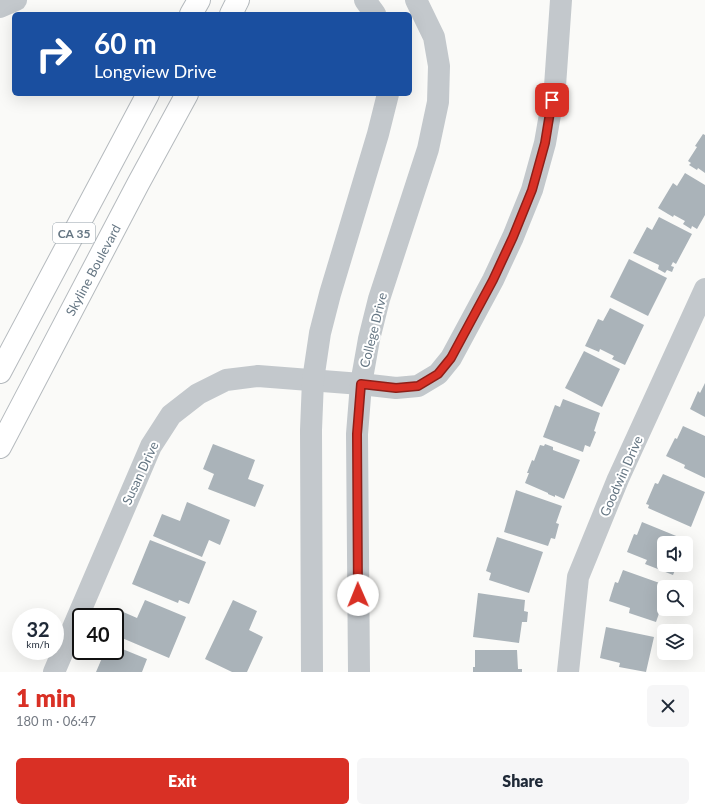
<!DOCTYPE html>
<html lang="en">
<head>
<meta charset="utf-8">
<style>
  body { margin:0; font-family:Lato,sans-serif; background:#f6f6f7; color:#1f2937; height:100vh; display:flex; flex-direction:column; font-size:15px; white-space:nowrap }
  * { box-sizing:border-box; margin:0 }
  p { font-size:13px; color:#747a83 }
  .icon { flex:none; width:22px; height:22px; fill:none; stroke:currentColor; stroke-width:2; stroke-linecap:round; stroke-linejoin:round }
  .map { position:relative; height:672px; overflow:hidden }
  .side { display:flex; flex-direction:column; background:#fff; flex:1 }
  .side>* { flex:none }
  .guide { position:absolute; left:12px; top:12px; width:400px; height:84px; border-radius:6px; box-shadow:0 4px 16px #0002; background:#1a4fa0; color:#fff; overflow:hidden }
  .buttons { position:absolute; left:657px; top:536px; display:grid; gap:8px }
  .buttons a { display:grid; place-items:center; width:36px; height:36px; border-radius:6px; background:#fff; box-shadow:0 4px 16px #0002; font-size:20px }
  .speed { position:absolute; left:12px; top:608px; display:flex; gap:8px; font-size:20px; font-weight:700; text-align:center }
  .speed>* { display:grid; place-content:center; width:52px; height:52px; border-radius:50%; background:#fff; box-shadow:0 4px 16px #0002; line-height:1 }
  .speed small { font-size:10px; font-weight:400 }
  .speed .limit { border:2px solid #111; border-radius:6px; background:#fff; color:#111 }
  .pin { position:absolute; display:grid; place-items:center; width:34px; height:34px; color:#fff; margin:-17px; border-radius:8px; box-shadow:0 2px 6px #0006 }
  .me { position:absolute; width:44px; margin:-22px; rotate:359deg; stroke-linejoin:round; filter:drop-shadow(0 0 3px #0008) }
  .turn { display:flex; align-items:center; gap:14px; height:84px; padding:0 16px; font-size:18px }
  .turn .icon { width:52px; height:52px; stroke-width:2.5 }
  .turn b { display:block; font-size:28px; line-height:34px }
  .round { display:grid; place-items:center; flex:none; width:42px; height:42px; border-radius:6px; background:#f6f6f7 }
  .head { display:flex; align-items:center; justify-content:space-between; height:68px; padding:0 16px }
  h1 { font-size:24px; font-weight:800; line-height:30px; color:#d93025 }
  .action { display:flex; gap:8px; margin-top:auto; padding:8px 16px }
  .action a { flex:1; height:46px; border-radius:6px; background:#d93025; color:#fff; font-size:16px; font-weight:800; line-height:46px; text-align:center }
  .action a+a { background:#f6f6f7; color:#1f2937 }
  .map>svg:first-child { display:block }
  .building { fill:#aab3b9 }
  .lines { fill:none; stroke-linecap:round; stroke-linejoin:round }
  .primary-casing { stroke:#b5babe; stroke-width:24 }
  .minor { stroke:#c3c8cc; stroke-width:22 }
  .tertiary { stroke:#c3c8cc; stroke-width:22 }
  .primary { stroke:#fff; stroke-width:22 }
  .route-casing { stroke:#8d1f18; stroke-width:10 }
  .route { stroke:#d93025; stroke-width:7 }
  .labels { text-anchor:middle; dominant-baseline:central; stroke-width:4; stroke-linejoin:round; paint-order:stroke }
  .shield { fill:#fff; stroke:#939fa8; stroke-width:1 }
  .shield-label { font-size:12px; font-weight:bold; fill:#657683 }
  .street-label { font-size:13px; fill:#657683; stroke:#fff }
</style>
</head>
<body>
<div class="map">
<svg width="705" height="672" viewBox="0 0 705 672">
  <rect width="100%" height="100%" fill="#fafaf8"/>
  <g class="building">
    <polygon points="703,134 705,135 705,173 698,168 697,170 689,165 691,163 688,161 697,147 695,146"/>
    <polygon points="685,173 705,185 705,215 697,229 692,226 691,229 683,224 685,221 674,215 673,217 658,208 673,183 677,186"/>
    <polygon points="659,217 692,234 676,264 673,262 671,266 674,267 672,272 667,270 665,273 658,269 659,265 633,253 647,227 652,230"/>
    <polygon points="629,259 667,278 648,316 610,297"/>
    <polygon points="610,308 644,325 625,365 612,359 614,356 600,349 599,352 585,346 598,319 603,321"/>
    <polygon points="584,351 620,369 602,407 565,388"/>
    <polygon points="705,383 705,417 690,409 698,391 700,393"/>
    <polygon points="563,399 600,413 594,431 596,432 590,447 585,445 583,452 543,437 555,405 560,407"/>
    <polygon points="683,426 705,436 705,478 684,468 685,465 666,456 675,438 677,439"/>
    <polygon points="213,444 255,460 248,479 264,485 255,507 208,489 214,474 203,469"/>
    <polygon points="545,444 553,447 553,450 580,460 564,499 555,495 555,497 548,494 548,493 525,483 529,473 527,473 532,460 534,461 540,445 544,446"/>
    <polygon points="663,474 705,492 691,527 648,508 649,505 646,504 655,483 658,484"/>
    <polygon points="516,490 562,506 556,523 559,524 555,539 551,538 548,546 504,532"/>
    <polygon points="187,502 230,520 220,545 209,540 202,557 153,536 162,514 180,521"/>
    <polygon points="642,522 686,540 685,543 664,543 664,565 677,565 673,575 645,564 647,560 627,552 634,534 637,535"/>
    <polygon points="497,537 543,552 529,593 489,580 491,573 486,571"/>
    <polygon points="150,540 206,562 189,604 179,600 178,603 132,584"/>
    <polygon points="623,570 668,586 668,587 664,587 664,599 656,622 629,613 630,608 609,601 615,582 618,583"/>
    <polygon points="478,593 525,600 524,611 528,612 527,622 522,622 519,643 473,637"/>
    <polygon points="145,600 186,617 169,658 115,635 115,626 121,611 137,618"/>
    <polygon points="233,600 257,611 249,630 263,637 247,672 232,672 205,659"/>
    <polygon points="606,627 654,637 646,672 619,667 620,663 600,658"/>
    <polygon points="115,646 147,659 142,672 96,672 105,651 115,651"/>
    <polygon points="475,650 517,650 518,669 522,669 522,672 473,672 473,667 475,667"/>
  </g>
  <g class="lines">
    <defs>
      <g id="primary">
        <polyline points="191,14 199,0"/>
        <polyline points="231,14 238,0"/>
        <polyline points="0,372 148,94"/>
        <polyline points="0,447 138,184 187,94"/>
      </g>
    </defs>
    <use href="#primary" class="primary-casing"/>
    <g class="minor">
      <polyline points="0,7 16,0"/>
      <polyline points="54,672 151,446 171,415 198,394 226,380 258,376 361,384 396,388 418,386 438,374 451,358 493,280 513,237 532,190 545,143 555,86 561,0"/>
      <polyline points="568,672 578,577 618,479 705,289"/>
    </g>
    <g class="tertiary">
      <polyline points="365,0 375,14"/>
      <polyline points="312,672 311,430 313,380 320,333 330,294 378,134 388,94"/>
      <polyline points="359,672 357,434 361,384 369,339 379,299 428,149 438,102 439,66 434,37 416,0"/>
    </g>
    <use href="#primary" class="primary"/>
  </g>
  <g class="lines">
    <defs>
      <polyline id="route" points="358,595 357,434 361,384 396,388 418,386 438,374 451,358 493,280 513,237 532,190 545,143 552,100"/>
    </defs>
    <use href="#route" class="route-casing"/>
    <use href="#route" class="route"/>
  </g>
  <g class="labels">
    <rect class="shield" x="53" y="223" width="42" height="20" rx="3"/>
    <g class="shield-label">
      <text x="74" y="233">CA 35</text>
    </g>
    <g class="street-label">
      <text transform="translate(93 270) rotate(-62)">Skyline Boulevard</text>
      <text transform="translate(373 330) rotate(-76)">College Drive</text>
      <text transform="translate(140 473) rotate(-65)">Susan Drive</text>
      <text transform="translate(621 476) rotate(-66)">Goodwin Drive</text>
    </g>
  </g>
</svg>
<div class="buttons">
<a><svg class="icon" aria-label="sound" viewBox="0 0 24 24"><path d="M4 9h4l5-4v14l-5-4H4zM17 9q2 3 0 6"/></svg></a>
<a><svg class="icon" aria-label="search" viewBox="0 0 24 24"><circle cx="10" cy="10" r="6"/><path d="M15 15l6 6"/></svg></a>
<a><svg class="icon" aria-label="layers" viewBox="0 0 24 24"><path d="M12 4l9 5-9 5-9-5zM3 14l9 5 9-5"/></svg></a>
</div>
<div class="speed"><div>32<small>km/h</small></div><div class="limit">40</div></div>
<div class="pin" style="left:552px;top:100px;background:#d93025"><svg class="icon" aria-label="arrive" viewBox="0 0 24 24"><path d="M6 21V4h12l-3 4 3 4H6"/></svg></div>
<svg class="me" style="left:358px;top:595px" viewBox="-20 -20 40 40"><circle r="19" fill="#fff"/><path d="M0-13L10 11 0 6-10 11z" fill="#d93025"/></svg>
<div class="guide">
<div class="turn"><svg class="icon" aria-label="right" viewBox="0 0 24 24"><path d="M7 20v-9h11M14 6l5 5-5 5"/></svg><div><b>60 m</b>Longview Drive</div></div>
</div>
</div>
<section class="side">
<div class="head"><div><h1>1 min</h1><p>180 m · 06:47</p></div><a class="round"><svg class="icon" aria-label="close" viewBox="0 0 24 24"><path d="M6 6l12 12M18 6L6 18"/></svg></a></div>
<div class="action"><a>Exit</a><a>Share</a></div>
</section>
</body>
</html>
